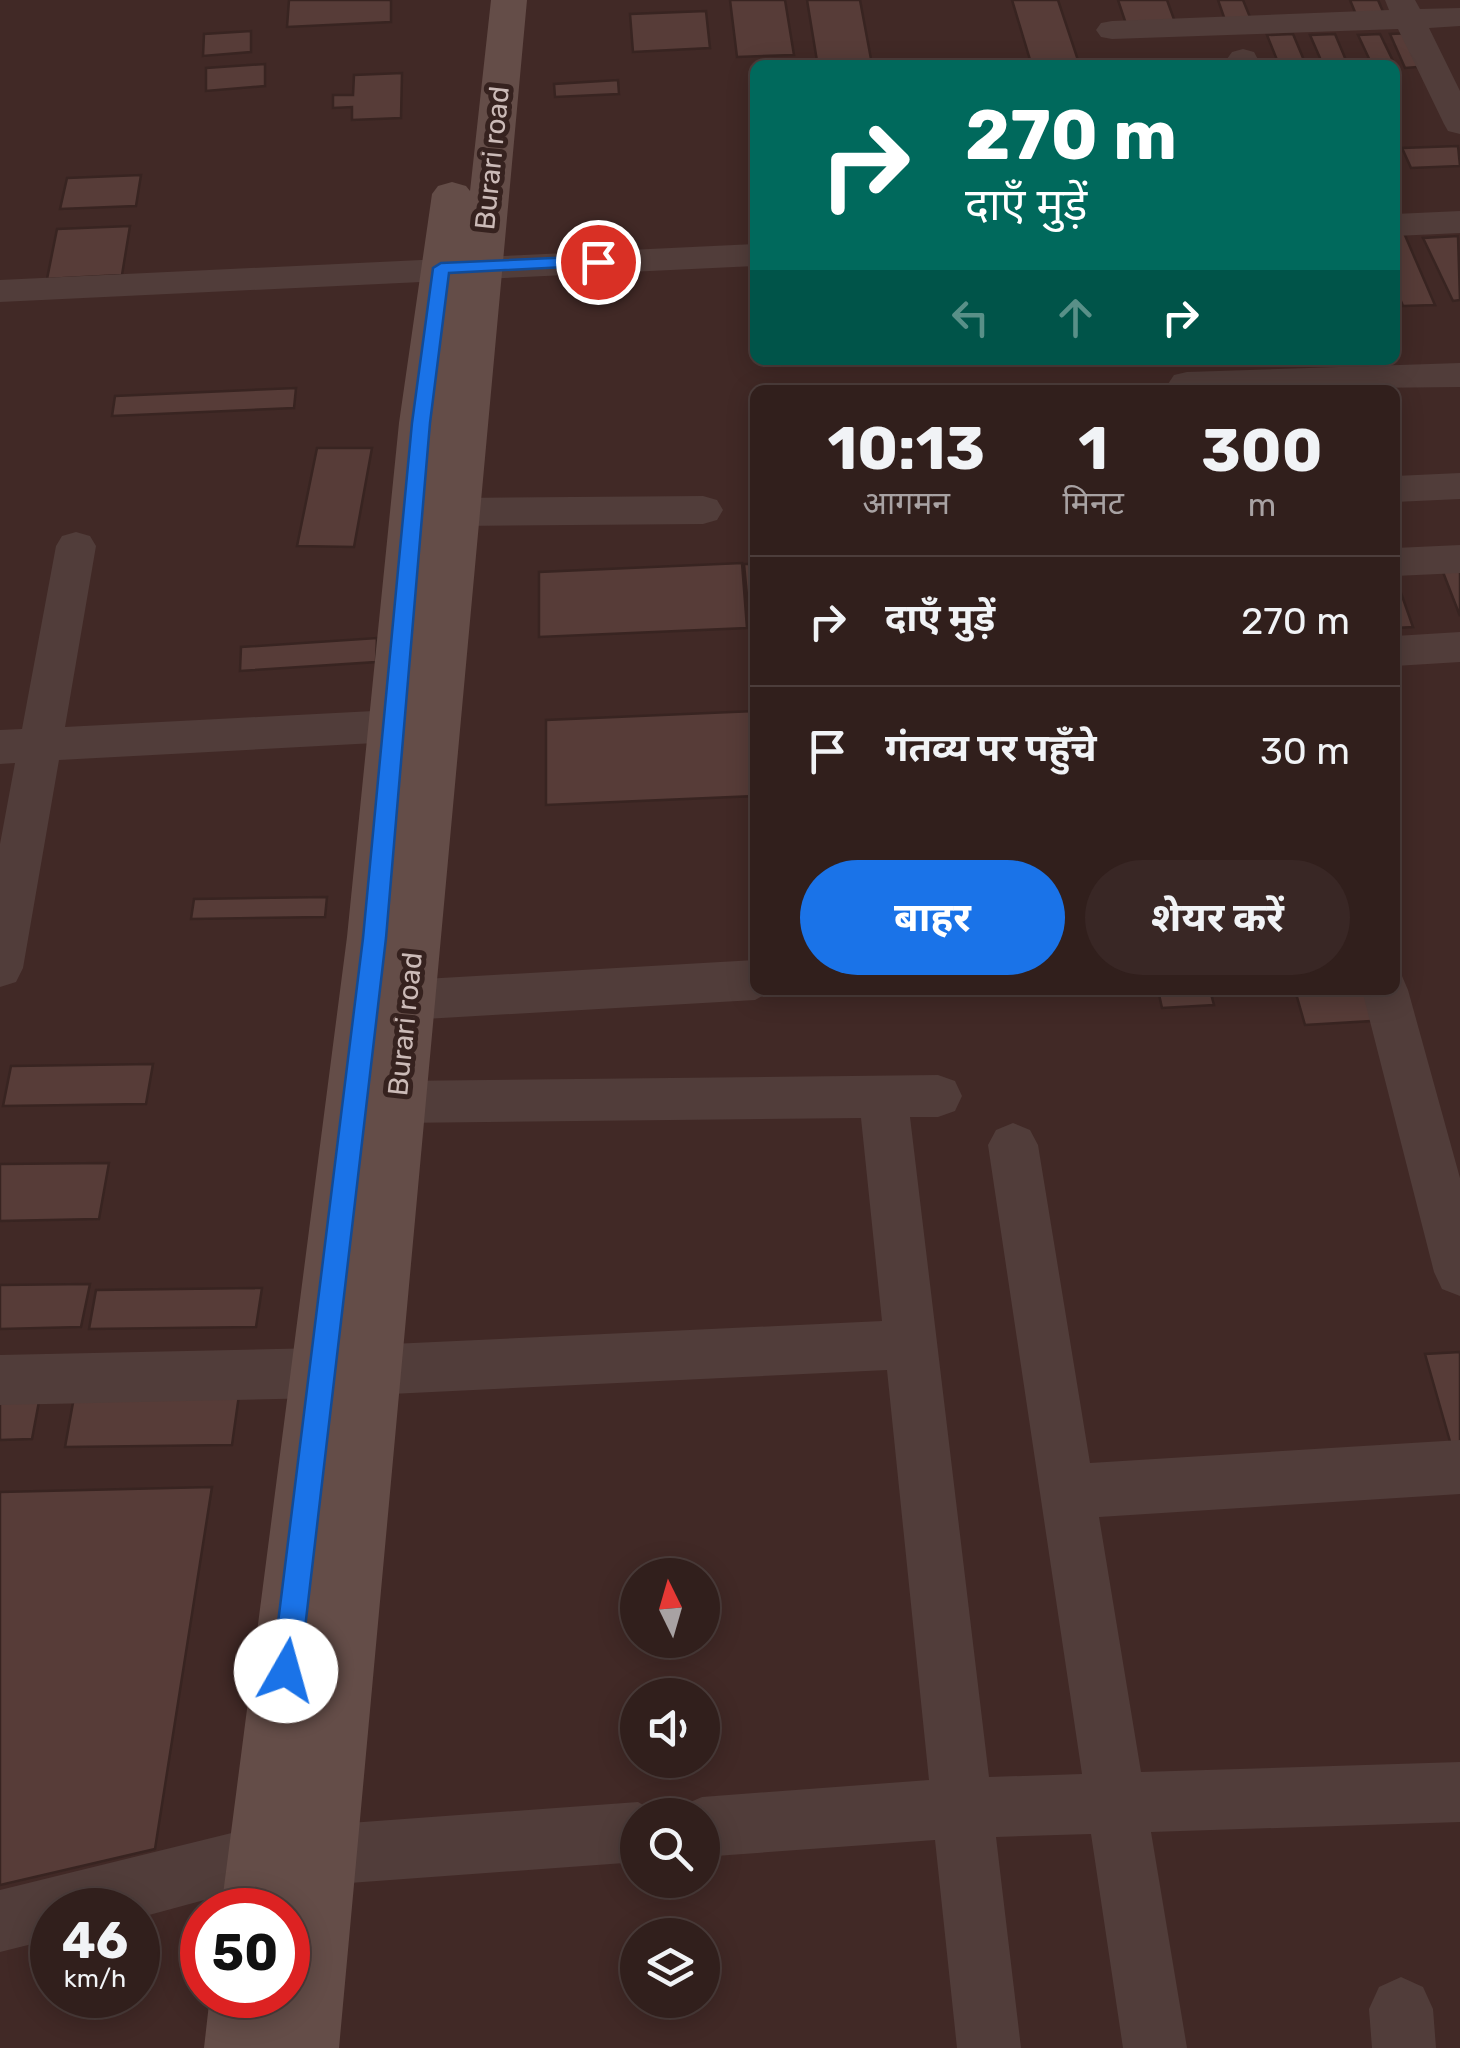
<!DOCTYPE html>
<html lang="hi">
<head>
<meta charset="utf-8">
<style>
  body { margin:0; font-family:Rubik,"Noto Sans Devanagari",sans-serif; background:#392725; color:#f1f3f6; height:100vh; display:flex; flex-direction:column; font-size:38px; white-space:nowrap }
  * { box-sizing:border-box; margin:0 }
  p { font-size:32px; color:#a8a2a3 }
  .icon { flex:none; width:55px; height:55px; fill:none; stroke:currentColor; stroke-width:2; stroke-linecap:round; stroke-linejoin:round }
  .map { position:relative; flex:1; overflow:hidden }
  .side { position:absolute; left:750px; top:385px; width:650px; height:610px; display:flex; flex-direction:column; background:#311f1c; border-radius:15px; box-shadow:0 5px 25px #0003,0 0 0 2px #4c3d3b }
  .side>* { flex:none }
  .hud { position:absolute; left:750px; top:60px; width:650px; height:305px; border-radius:15px; box-shadow:0 5px 25px #0003,0 0 0 2px #4c3d3b; background:#00695c; color:#fff; overflow:hidden }
  .needle { width:65px; rotate:355deg }
  .tools { position:absolute; left:620px; top:1558px; display:grid; gap:20px }
  .tools a { display:grid; place-items:center; width:100px; height:100px; border-radius:50%; background:#311f1c; box-shadow:0 5px 25px #0003,0 0 0 2px #4c3d3b; font-size:50px }
  .speed { position:absolute; left:30px; top:1888px; display:flex; gap:20px; font-size:50px; font-weight:700; text-align:center }
  .speed>* { display:grid; place-content:center; width:130px; height:130px; border-radius:50%; background:#311f1c; box-shadow:0 5px 25px #0003,0 0 0 2px #4c3d3b; line-height:1 }
  .speed small { font-size:25px; font-weight:400 }
  .speed .limit { border:15px solid #d22; background:#fff; color:#111 }
  .pin { position:absolute; display:grid; place-items:center; width:85px; height:85px; color:#fff; margin:-42px; border:5px solid #fff; border-radius:50%; box-shadow:0 2px 10px #0007 }
  .me { position:absolute; width:110px; margin:-55px; rotate:7deg; stroke-linejoin:round; filter:drop-shadow(0 0 8px #0008) }
  .turn { display:flex; align-items:center; gap:35px; height:210px; padding:0 50px; font-size:45px }
  .turn .icon { width:130px; height:130px; stroke-width:2.5 }
  .turn b { display:block; font-size:70px; line-height:85px }
  .lanes { display:flex; align-items:center; height:95px; padding:0 50px; background:#0003; justify-content:center; gap:50px; direction:ltr }
  .lanes .off { opacity:.35 }
  .eta { display:flex; justify-content:space-evenly; align-items:center; height:170px; text-align:center }
  .eta b { font-size:60px; font-weight:700; line-height:70px }
  .action { display:flex; gap:20px; margin-top:auto; padding:20px 50px }
  .action a { flex:1; height:115px; border-radius:60px; background:#1a73e8; color:#fff; font-size:40px; font-weight:700; line-height:115px; text-align:center }
  .action a+a { background:#392725; color:#f1f3f6 }
  ul { padding:0; list-style:none }
  li { display:flex; align-items:center; gap:30px; height:130px; padding:0 50px; border-top:2px solid #4c3d3b }
  li div { flex:1 }
  li b { display:block; font-size:38px }
  li em { font-style:normal }
  .map>svg:first-child { display:block }
  .building { fill:#573c38; stroke:#382421; stroke-width:2.5 }
  .lines { fill:none; stroke-linecap:round; stroke-linejoin:round }
  .minor { fill:#513d3a; fill-rule:evenodd }
  .secondary { fill:#644d48; fill-rule:evenodd }
  .route { fill:#1a73e8; stroke:#114b97; stroke-width:2.5 }
  .labels { text-anchor:middle; dominant-baseline:central; stroke-width:10; stroke-linejoin:round; paint-order:stroke }
  .street-label { font-size:28px; fill:#cbbab7; stroke:#36221f }
</style>
</head>
<body>
<div class="map">
<svg width="1460" height="2048" viewBox="0 0 1460 2048">
  <rect width="100%" height="100%" fill="#412926"/>
  <g class="building">
    <polygon points="289,0 391,0 391,22 287,27"/>
    <polygon points="730,0 785,0 794,55 737,57"/>
    <polygon points="807,0 860,0 871,59 817,61"/>
    <polygon points="1012,0 1058,0 1078,60 1031,63"/>
    <polygon points="1118,0 1167,0 1175,22 1126,24"/>
    <polygon points="1218,0 1243,0 1252,22 1226,23"/>
    <polygon points="1350,0 1378,0 1385,16 1357,17"/>
    <polygon points="706,11 710,48 633,52 630,14"/>
    <polygon points="251,31 251,52 203,56 204,34"/>
    <polygon points="1414,33 1430,66 1405,68 1390,34"/>
    <polygon points="1293,34 1306,65 1279,65 1267,35"/>
    <polygon points="1335,34 1348,65 1323,65 1310,35"/>
    <polygon points="1380,34 1395,65 1372,65 1358,35"/>
    <polygon points="265,64 265,86 206,91 206,68"/>
    <polygon points="402,73 401,118 352,120 352,107 333,108 333,95 353,95 354,75"/>
    <polygon points="618,80 619,94 555,97 554,84"/>
    <polygon points="1458,146 1460,166 1411,168 1402,148"/>
    <polygon points="141,175 136,206 60,209 67,178"/>
    <polygon points="130,226 122,275 47,279 57,229"/>
    <polygon points="1395,233 1404,233 1435,305 1403,306 1395,287"/>
    <polygon points="1458,236 1460,300 1453,301 1423,238"/>
    <polygon points="296,388 294,408 112,416 115,396"/>
    <polygon points="317,448 372,448 354,547 297,546"/>
    <polygon points="742,563 747,628 539,637 539,572"/>
    <polygon points="744,564 755,564 755,627 750,627"/>
    <polygon points="1460,566 1460,616 1441,567"/>
    <polygon points="1395,576 1413,627 1395,628"/>
    <polygon points="377,638 376,662 240,671 241,647"/>
    <polygon points="755,711 755,796 546,805 546,720"/>
    <polygon points="327,897 325,917 191,919 194,899"/>
    <polygon points="1158,990 1210,990 1214,1005 1162,1008"/>
    <polygon points="1295,990 1379,990 1388,1020 1305,1025"/>
    <polygon points="153,1064 146,1104 3,1106 11,1066"/>
    <polygon points="109,1163 99,1219 0,1221 0,1164"/>
    <polygon points="90,1284 81,1327 0,1329 0,1285"/>
    <polygon points="262,1288 256,1327 89,1329 96,1290"/>
    <polygon points="1460,1352 1460,1444 1451,1445 1425,1354"/>
    <polygon points="43,1380 32,1439 0,1440 0,1381"/>
    <polygon points="239,1395 232,1445 65,1447 74,1397"/>
    <polygon points="212,1487 155,1849 0,1885 0,1492"/>
  </g>
  <g class="lines">
    <g class="minor">
      <polygon points="1385,0 1415,0 1420,9 1460,8 1460,26 1429,28 1460,91 1460,134 1448,131 1444,124 1398,29 1112,39 1101,37 1096,30 1101,23 1112,21 1389,10"/>
      <polygon points="1243,49 1254,52 1261,65 1229,65 1227,59 1232,52"/>
      <polygon points="1460,211 1460,233 1395,236 1395,214"/>
      <polygon points="755,244 755,266 0,302 0,280"/>
      <polygon points="1460,363 1460,387 1172,390 1168,384 1174,375 1187,372"/>
      <polygon points="1460,473 1460,499 1395,502 1395,476"/>
      <polygon points="703,496 717,500 723,510 717,520 703,524 456,526 442,522 436,512 442,502 456,498"/>
      <polygon points="76,532 90,536 96,546 65,727 431,708 446,713 452,724 446,735 431,740 59,760 23,968 16,982 0,987 0,844 15,763 0,764 0,730 22,729 56,546 62,536"/>
      <polygon points="1460,545 1460,573 1395,576 1395,548"/>
      <polygon points="1460,632 1460,662 1395,666 1395,636"/>
      <polygon points="755,960 755,990 773,990 755,1000 407,1020 390,1014 383,1000 390,986 407,980"/>
      <polygon points="1395,974 1402,976 1408,990 1460,1178 1460,1296 1442,1289 1434,1272 1362,990 1395,990"/>
      <polygon points="938,1075 955,1081 962,1096 955,1111 938,1117 910,1117 989,1777 1082,1774 988,1145 996,1130 1013,1123 1030,1130 1038,1145 1090,1463 1460,1440 1460,1494 1099,1517 1141,1772 1460,1762 1460,1822 1151,1832 1187,2048 1123,2048 1091,1834 996,1837 1021,2048 957,2048 935,1840 702,1857 702,1815 677,1815 681,1806 702,1797 929,1780 887,1370 370,1395 351,1388 347,1377 341,1391 322,1398 0,1405 0,1355 322,1348 341,1355 345,1366 351,1352 370,1345 882,1321 861,1118 397,1123 380,1117 373,1102 380,1087 397,1081"/>
      <polygon points="638,1802 661,1815 638,1815 638,1862 322,1885 300,1877 293,1859 286,1878 138,1918 138,1910 52,1910 52,1939 0,1952 0,1890 264,1825 286,1834 293,1852 300,1833 322,1825"/>
      <polygon points="1401,1977 1423,1987 1433,2009 1436,2048 1372,2048 1369,2009 1379,1987"/>
    </g>
    <polygon class="secondary" points="491,0 527,0 339,2048 204,2048 210,1995 288,1995 288,1910 221,1910 347,937 399,423 432,194 438,186 452,182 466,186 470,191"/>
  </g>
  <polygon class="route" points="598,256 606,262 604,265 449,273 430,423 386,938 300,1671 296,1681 286,1685 276,1681 272,1671 363,938 412,423 433,268 441,263"/>
  <g class="labels">
    <g class="street-label">
      <text transform="translate(492 158) rotate(-84)">Burari road</text>
      <text transform="translate(405 1024) rotate(-84)">Burari road</text>
    </g>
  </g>
</svg>
<div class="tools">
<a><svg class="needle" viewBox="-14 -14 28 28"><path d="M0-13l5 13h-10z" fill="#e53935"/><path d="M0 13l5-13h-10z" fill="#a8a2a3"/></svg></a>
<a><svg class="icon" aria-label="sound" viewBox="0 0 24 24"><path d="M4 9h4l5-4v14l-5-4H4zM17 9q2 3 0 6"/></svg></a>
<a><svg class="icon" aria-label="search" viewBox="0 0 24 24"><circle cx="10" cy="10" r="6"/><path d="M15 15l6 6"/></svg></a>
<a><svg class="icon" aria-label="layers" viewBox="0 0 24 24"><path d="M12 4l9 5-9 5-9-5zM3 14l9 5 9-5"/></svg></a>
</div>
<div class="speed"><div>46<small>km/h</small></div><div class="limit">50</div></div>
<div class="pin" style="left:598px;top:262px;background:#d93025"><svg class="icon" aria-label="arrive" viewBox="0 0 24 24"><path d="M6 21V4h12l-3 4 3 4H6"/></svg></div>
<svg class="me" style="left:286px;top:1671px" viewBox="-20 -20 40 40"><circle r="19" fill="#fff"/><path d="M0-13L10 11 0 6-10 11z" fill="#1a73e8"/></svg>
<div class="hud">
<div class="turn"><svg class="icon" aria-label="right" viewBox="0 0 24 24"><path d="M7 20v-9h11M14 6l5 5-5 5"/></svg><div><b>270 m</b>दाएँ मुड़ें</div></div>
<div class="lanes"><svg class="icon off" aria-label="left" viewBox="0 0 24 24"><path d="M17 20v-9H6M10 6l-5 5 5 5"/></svg><svg class="icon off" aria-label="ahead" viewBox="0 0 24 24"><path d="M12 20V5M6 11l6-6 6 6"/></svg><svg class="icon" aria-label="right" viewBox="0 0 24 24"><path d="M7 20v-9h11M14 6l5 5-5 5"/></svg></div>
</div>
<section class="side">
<div class="eta">
<div><b>10:13</b><p>आगमन</p></div>
<div><b>1</b><p>मिनट</p></div>
<div><b>300</b><p>m</p></div>
</div>
<ul>
<li><svg class="icon" aria-label="right" viewBox="0 0 24 24"><path d="M7 20v-9h11M14 6l5 5-5 5"/></svg><div><b>दाएँ मुड़ें</b></div><em>270 m</em></li>
<li><svg class="icon" aria-label="arrive" viewBox="0 0 24 24"><path d="M6 21V4h12l-3 4 3 4H6"/></svg><div><b>गंतव्य पर पहुँचे</b></div><em>30 m</em></li>
</ul>
<div class="action"><a>बाहर</a><a>शेयर करें</a></div>
</section>
</div>
</body>
</html>
